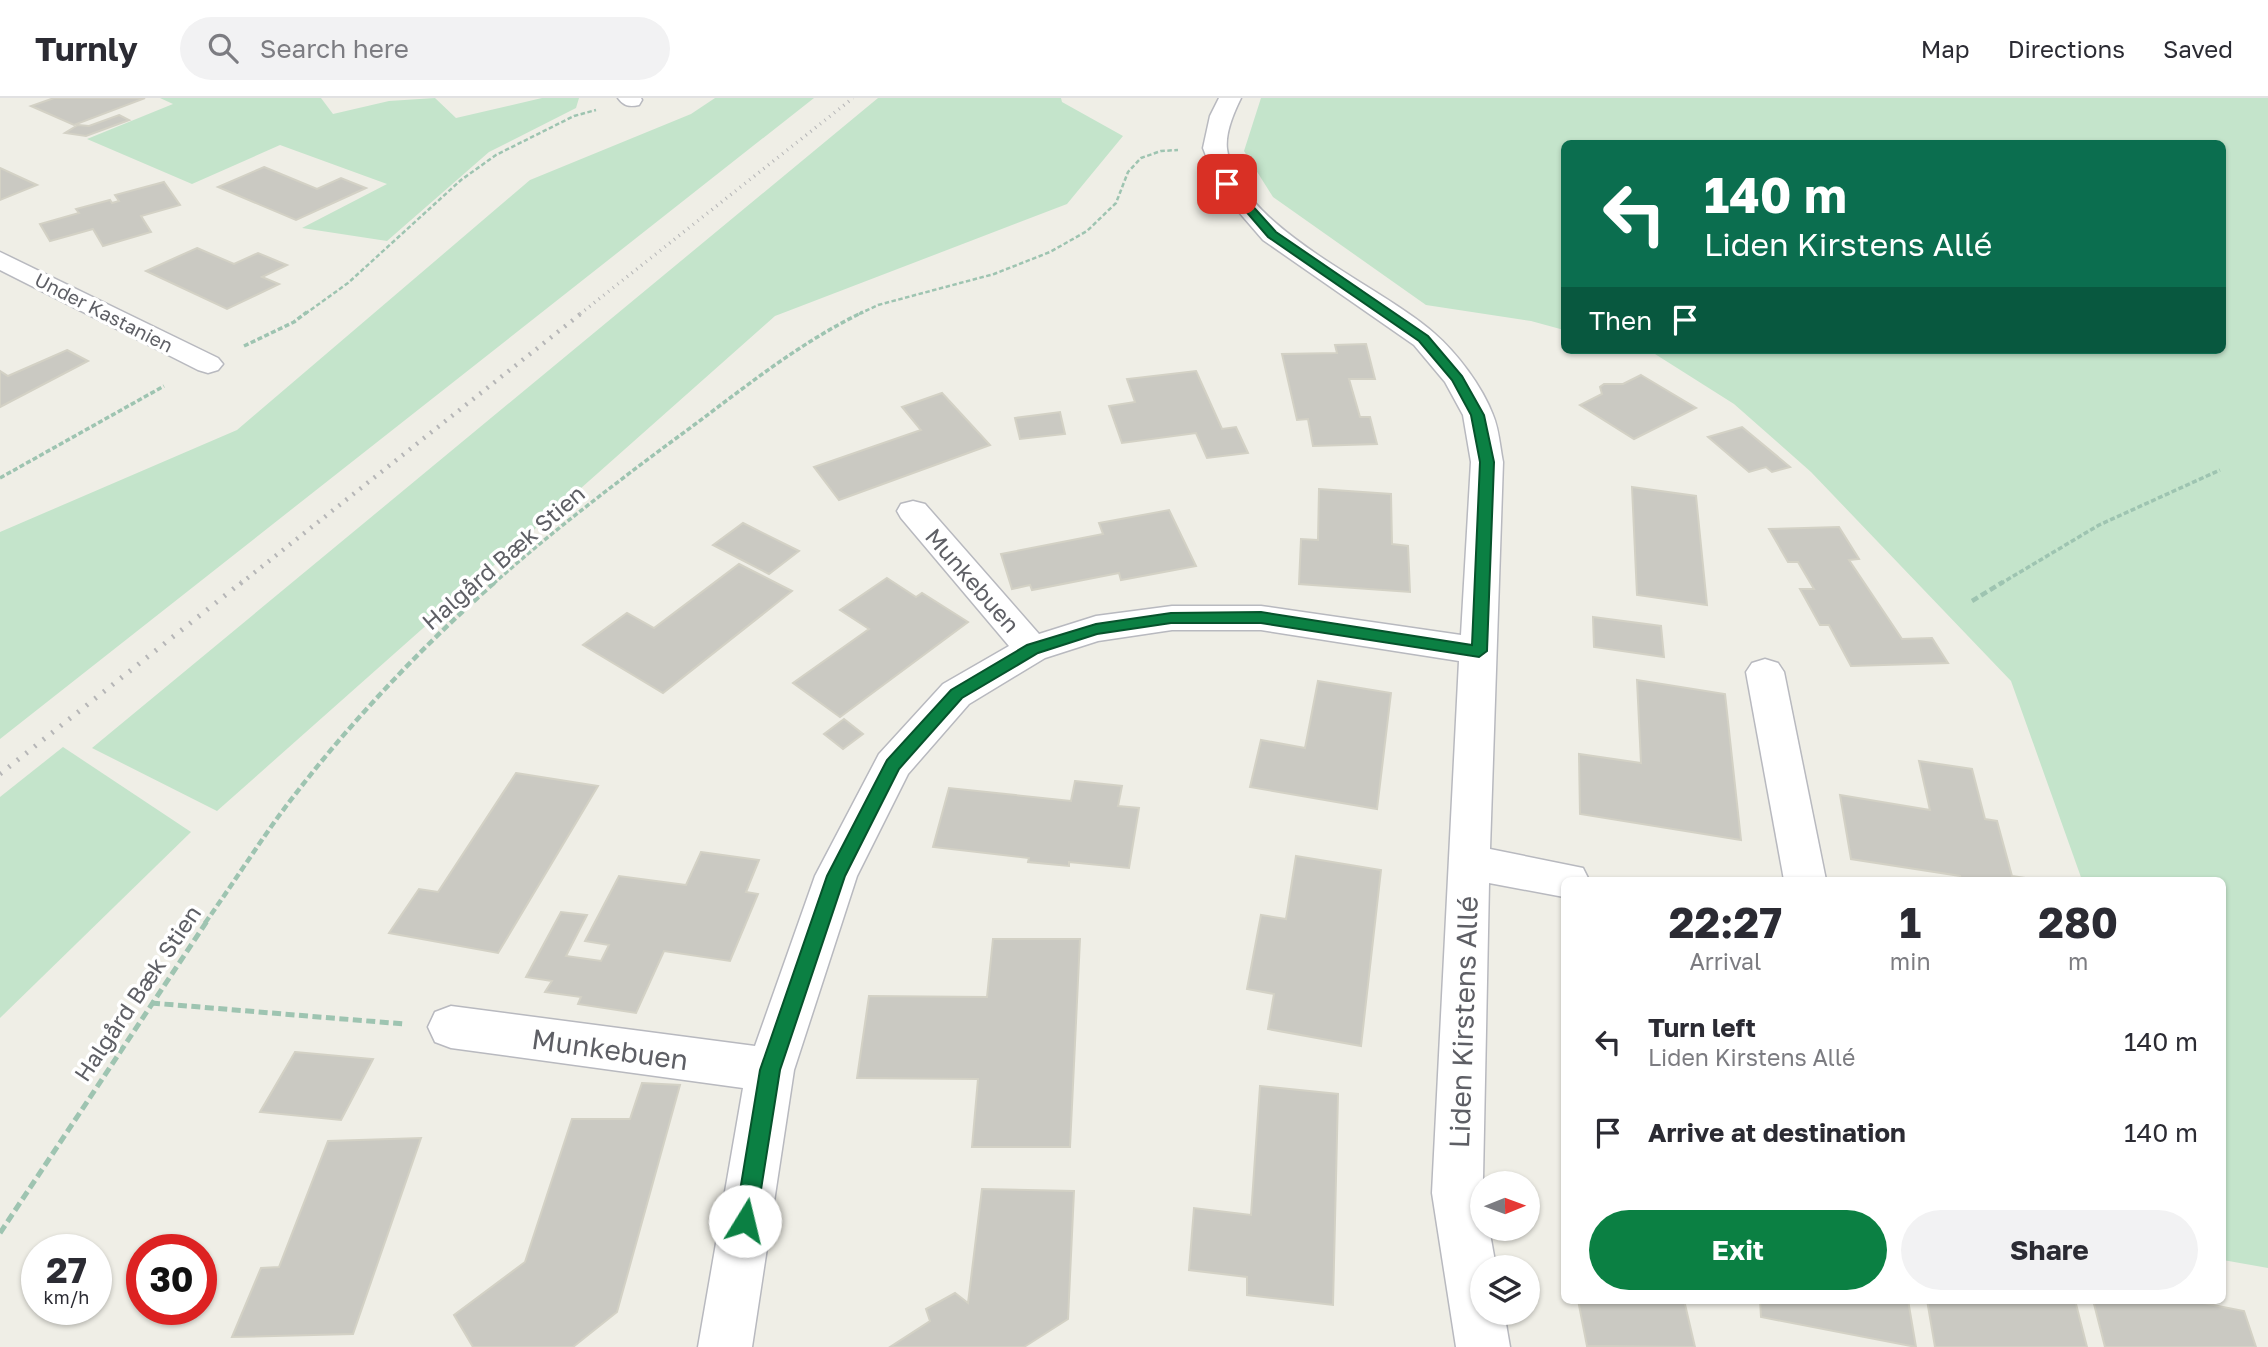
<!DOCTYPE html>
<html lang="en">
<head>
<meta charset="utf-8">
<style>
  body { margin:0; font-family:"Golos Text",sans-serif; background:#f2f2f3; color:#2b2b33; height:100vh; display:flex; flex-direction:column; font-size:26px; white-space:nowrap }
  * { box-sizing:border-box; margin:0 }
  p { font-size:23px; color:#7c7c81 }
  .icon { flex:none; width:38px; height:38px; fill:none; stroke:currentColor; stroke-width:2; stroke-linecap:round; stroke-linejoin:round }
  .map { position:relative; flex:1; overflow:hidden }
  .sheet { position:absolute; left:1561px; top:779px; width:665px; height:427px; display:flex; flex-direction:column; background:#fff; border-radius:10px; box-shadow:0 2px 5px #0004 }
  .sheet>* { flex:none }
  .hud { position:absolute; left:1561px; top:42px; width:665px; height:214px; border-radius:10px; box-shadow:0 2px 5px #0004; background:#0b6e4f; color:#fff; overflow:hidden }
  .needle { width:46px; rotate:89deg }
  .controls { position:absolute; left:1470px; top:1073px; display:grid; gap:14px }
  .controls a { display:grid; place-items:center; width:70px; height:70px; border-radius:50%; background:#fff; box-shadow:0 2px 5px #0004; font-size:35px }
  .speed { position:absolute; left:21px; top:1136px; display:flex; gap:14px; font-size:35px; font-weight:700; text-align:center }
  .speed>* { display:grid; place-content:center; width:91px; height:91px; border-radius:50%; background:#fff; box-shadow:0 2px 5px #0004; line-height:1 }
  .speed small { font-size:18px; font-weight:400 }
  .speed .limit { border:10px solid #d22; background:#fff; color:#111 }
  .pin { position:absolute; display:grid; place-items:center; width:60px; height:60px; color:#fff; margin:-30px; border-radius:14px; box-shadow:0 4px 10px #0006 }
  .me { position:absolute; width:77px; margin:-38px; rotate:9deg; stroke-linejoin:round; filter:drop-shadow(0 0 5px #0008) }
  .turn { display:flex; align-items:center; gap:24px; height:147px; padding:0 28px; font-size:32px }
  .turn .icon { width:91px; height:91px; stroke-width:2.5 }
  .turn b { display:block; font-size:49px; line-height:60px }
  .then { display:flex; align-items:center; height:66px; padding:0 28px; background:#0003; gap:14px; font-size:26px }
  .eta { display:flex; justify-content:space-evenly; align-items:center; height:119px; text-align:center }
  .eta b { font-size:42px; font-weight:700; line-height:49px }
  .primary-button { display:flex; gap:14px; margin-top:auto; padding:14px 28px }
  .primary-button a { flex:1; height:80px; border-radius:42px; background:#0b8043; color:#fff; font-size:28px; font-weight:700; line-height:80px; text-align:center }
  .primary-button a+a { background:#f2f2f3; color:#2b2b33 }
  ul { padding:0; list-style:none }
  li { display:flex; align-items:center; gap:21px; height:91px; padding:0 28px }
  li div { flex:1 }
  li b { display:block; font-size:26px }
  li em { font-style:normal }
  header { display:flex; align-items:center; gap:42px; box-sizing:border-box; height:98px; padding:0 35px; background:#fff; border-bottom:2px solid #e1e1e2 }
  header strong { font-size:33px }
  nav { display:flex; gap:38px; margin-inline-start:auto; font-size:24px }
  .search { width:490px; height:63px; background:#f2f2f3; display:flex; align-items:center; gap:18px; box-sizing:border-box; padding:0 24px; border-radius:38px; color:#7c7c81; font-size:26px }
  .map>svg:first-child { display:block }
  .green { fill:#c4e4cb }
  .building { fill:#cac9c2; stroke:#d3d1c5; stroke-width:2 }
  .lines { fill:none; stroke-linecap:round; stroke-linejoin:round }
  .minor-casing { stroke:#b8b9bf; stroke-width:3 }
  .path-far3 { stroke:#9ec4b1; stroke-width:2.5; stroke-dasharray:4.5 2.5; stroke-linecap:butt }
  .path-far2 { stroke:#9ec4b1; stroke-width:3.5; stroke-dasharray:5 2.5; stroke-linecap:butt }
  .path-far1 { stroke:#9ec4b1; stroke-width:4.5; stroke-dasharray:7 3.5; stroke-linecap:butt }
  .path { stroke:#9ec4b1; stroke-width:5; stroke-dasharray:9 4.5; stroke-linecap:butt }
  .minor { fill:#fff; fill-rule:evenodd }
  .rail-far2 { stroke:#b6b6b7; stroke-width:3.5; stroke-dasharray:1 5; stroke-linecap:butt }
  .rail-far1 { stroke:#b6b6b7; stroke-width:4.5; stroke-dasharray:2 7; stroke-linecap:butt }
  .rail { stroke:#b6b6b7; stroke-width:5; stroke-dasharray:2 9; stroke-linecap:butt }
  .route { fill:#0b8043; stroke:#07532c; stroke-width:2 }
  .labels { text-anchor:middle; dominant-baseline:central; stroke-width:7; stroke-linejoin:round; paint-order:stroke }
  .far-street-label { font-size:19px; fill:#5e5f65; stroke:#fff }
  .street-label { font-size:23px; fill:#5e5f65; stroke:#fff }
  .near-street-label { font-size:28px; fill:#5e5f65; stroke:#fff }
</style>
</head>
<body>
<header>
<strong>Turnly</strong>
<div class="search"><svg class="icon" aria-label="search" viewBox="0 0 24 24"><circle cx="10" cy="10" r="6"/><path d="M15 15l6 6"/></svg>Search here</div>
<nav><a>Map</a><a>Directions</a><a>Saved</a></nav>
</header>
<div class="map">
<svg width="2268" height="1249" viewBox="0 0 2268 1249">
  <rect width="100%" height="100%" fill="#efeee6"/>
  <g class="green">
    <polygon points="160,0 321,0 333,16 389,3 435,0 456,20 542,0 579,0 576,10 489,54 387,143 302,130 387,86 280,47 192,86 87,41 173,6"/>
    <polygon points="715,0 814,0 0,641 0,434 237,332 530,82 691,16"/>
    <polygon points="878,0 1061,0 1062,4 1123,38 1067,106 775,218 217,713 92,650"/>
    <polygon points="1261,0 2268,0 2268,1170 2223,1162 2222,782 2082,782 2011,583 1811,374 1734,306 1655,256 1641,252 2222,252 2222,46 1564,46 1564,232 1531,223 1426,207 1273,99 1244,53"/>
    <polygon points="63,649 191,734 0,920 0,699"/>
  </g>
  <g class="building">
    <polygon points="54,0 145,0 74,27 31,8"/>
    <polygon points="119,17 129,22 86,38 65,35 78,27 89,28"/>
    <polygon points="264,69 317,91 341,80 366,90 296,122 218,89"/>
    <polygon points="0,70 37,87 0,102"/>
    <polygon points="164,84 180,107 141,118 151,134 103,148 93,131 50,143 40,126 79,115 76,111 110,102 112,105 119,103 115,97"/>
    <polygon points="197,150 234,166 258,155 287,167 262,179 279,186 227,211 146,173"/>
    <polygon points="1366,246 1375,281 1349,281 1360,319 1370,319 1377,346 1313,348 1308,321 1297,322 1282,256 1337,255 1335,247"/>
    <polygon points="67,252 88,263 0,309 0,273 8,278"/>
    <polygon points="1196,273 1222,331 1236,329 1248,355 1207,360 1196,335 1122,345 1109,308 1135,304 1127,281"/>
    <polygon points="1641,277 1696,310 1634,341 1580,307 1602,296 1600,289 1604,286 1623,286"/>
    <polygon points="942,295 990,347 839,402 814,369 921,332 902,309"/>
    <polygon points="1060,314 1065,336 1020,341 1015,320"/>
    <polygon points="1742,329 1790,369 1772,374 1766,369 1749,374 1708,339"/>
    <polygon points="1632,389 1696,398 1707,507 1637,497"/>
    <polygon points="1319,391 1391,396 1392,446 1408,448 1410,494 1299,486 1301,441 1318,442"/>
    <polygon points="1169,412 1196,468 1121,482 1119,475 1032,492 1030,487 1012,491 1001,456 1103,436 1099,425"/>
    <polygon points="743,425 799,453 769,476 713,447"/>
    <polygon points="1839,429 1859,461 1849,462 1902,541 1932,540 1948,565 1851,568 1829,527 1820,527 1800,491 1814,491 1798,464 1788,464 1769,431"/>
    <polygon points="739,466 792,493 663,595 583,547 627,515 654,530"/>
    <polygon points="887,480 916,499 922,495 968,524 840,619 793,585 869,531 840,512"/>
    <polygon points="1593,519 1661,528 1664,559 1594,549"/>
    <polygon points="1637,582 1725,596 1741,742 1580,716 1579,656 1641,665"/>
    <polygon points="1318,583 1391,595 1377,711 1250,689 1261,642 1305,650"/>
    <polygon points="844,621 863,636 843,651 824,636"/>
    <polygon points="1919,663 1972,671 1985,721 1997,723 2012,778 2040,782 1961,782 1960,778 1851,761 1840,697 1930,712"/>
    <polygon points="516,675 598,688 498,855 389,835 419,791 438,794"/>
    <polygon points="1075,683 1122,688 1118,708 1139,710 1129,770 1069,764 1069,768 1028,764 1029,760 933,749 949,690 1071,703"/>
    <polygon points="701,754 759,762 746,794 758,796 730,863 664,853 636,915 578,906 581,899 545,894 552,883 526,879 561,814 587,817 566,858 601,863 609,847 585,843 619,778 686,787"/>
    <polygon points="1296,758 1381,772 1361,948 1268,931 1274,896 1247,891 1261,817 1286,821"/>
    <polygon points="993,841 1080,841 1070,1049 972,1049 978,981 857,980 869,898 987,899"/>
    <polygon points="295,954 373,961 341,1022 260,1014"/>
    <polygon points="642,985 680,987 617,1214 573,1249 473,1249 454,1217 525,1164 572,1021 630,1021"/>
    <polygon points="1260,988 1338,996 1333,1207 1247,1197 1247,1179 1189,1172 1194,1110 1251,1117"/>
    <polygon points="421,1040 353,1236 232,1239 261,1170 279,1169 328,1043"/>
    <polygon points="982,1091 1074,1093 1068,1221 1024,1249 890,1249 930,1223 926,1211 955,1195 968,1205"/>
    <polygon points="1578,1202 1684,1202 1695,1249 1587,1248"/>
    <polygon points="1760,1202 1908,1202 1916,1249 1761,1219"/>
    <polygon points="1927,1202 2075,1202 2087,1249 1935,1249"/>
    <polygon points="2093,1202 2188,1202 2244,1213 2256,1249 2105,1249"/>
  </g>
  <g class="lines">
    <defs>
      <g id="minor">
        <path d="M618 0H641L642 2 639 7C629 9 624 8 618 0Z"/>
        <path d="M1219 0H1241C1234 14 1225 35 1227 51 1238 130 1379 186 1434 235 1457 255 1482 288 1493 317 1499 331 1500 349 1503 364L1490 751 1583 770 1589 782H1564V799L1489 785 1482 1130H1489L1496 1169H1482V1214H1504L1510 1249H1456L1432 1095 1459 563 1261 532H1172L1098 543 1045 560 969 606 908 676 857 778 794 972 752 1249H698L743 990 451 950 435 944 428 929 435 914 451 908 755 948 815 778 879 656 943 586 1009 548 901 420 897 413 901 406 913 403 925 406 1039 536 1096 518 1172 508H1261L1461 537 1471 364 1463 317 1445 284 1414 247 1263 142 1219 91 1203 50 1210 18Z"/>
        <polygon points="0,154 218,260 223,266 218,272 208,275 198,272 0,172"/>
        <polygon points="1765,561 1778,565 1784,574 1826,782 1784,782 1746,574 1752,565"/>
      </g>
    </defs>
    <use href="#minor" class="minor-casing"/>
    <g class="path-far3">
      <polyline points="305,216 348,185 461,82 496,57 574,18 596,12"/>
      <polyline points="859,216 878,207 994,176 1050,154 1087,133 1116,105 1128,74 1141,60 1161,53 1178,52"/>
    </g>
    <g class="path-far2">
      <polyline points="244,248 294,224 307,214"/>
      <polyline points="0,380 164,288"/>
      <path d="M493 486C557 429 625 378 694 327 749 286 801 244 863 214"/>
      <polyline points="2000,486 2099,427 2220,372"/>
    </g>
    <g class="path-far1">
      <polyline points="1972,503 2003,484"/>
      <path d="M205 825C230 790 253 754 278 719 340 635 416 554 495 484"/>
    </g>
    <g class="path">
      <polyline points="151,905 404,926"/>
      <polyline points="0,1135 207,823"/>
    </g>
    <use href="#minor" class="minor"/>
    <polyline class="rail-far2" points="580,216 853,0"/>
    <polyline class="rail-far1" points="240,486 583,214"/>
    <polyline class="rail" points="0,676 242,484"/>
  </g>
  <polygon class="route" points="1224,84 1231,84 1276,134 1428,238 1462,278 1484,317 1494,364 1487,553 1479,559 1261,525 1171,525 1097,536 1038,555 962,600 899,671 845,778 780,972 756,1123 753,1130 745,1134 738,1130 735,1123 760,972 827,778 887,662 951,592 1027,547 1096,526 1171,515 1261,514 1472,547 1480,364 1471,317 1452,282 1419,243 1268,139 1224,88"/>
  <g class="labels">
    <g class="far-street-label">
      <text transform="translate(104 214) rotate(27)">Under Kastanien</text>
    </g>
    <g class="street-label">
      <text transform="translate(503 459) rotate(-41)">Halgård Bæk Stien</text>
      <text transform="translate(973 482) rotate(49)">Munkebuen</text>
      <text transform="translate(137 895) rotate(-56)">Halgård Bæk Stien</text>
    </g>
    <g class="near-street-label">
      <text transform="translate(1463 924) rotate(-88)">Liden Kirstens Allé</text>
      <text transform="translate(610 951) rotate(8)">Munkebuen</text>
    </g>
  </g>
</svg>
<div class="controls">
<a><svg class="needle" viewBox="-14 -14 28 28"><path d="M0-13l5 13h-10z" fill="#e53935"/><path d="M0 13l5-13h-10z" fill="#7c7c81"/></svg></a>
<a><svg class="icon" aria-label="layers" viewBox="0 0 24 24"><path d="M12 4l9 5-9 5-9-5zM3 14l9 5 9-5"/></svg></a>
</div>
<div class="speed"><div>27<small>km/h</small></div><div class="limit">30</div></div>
<div class="pin" style="left:1227px;top:86px;background:#d93025"><svg class="icon" aria-label="arrive" viewBox="0 0 24 24"><path d="M6 21V4h12l-3 4 3 4H6"/></svg></div>
<svg class="me" style="left:745px;top:1123px" viewBox="-20 -20 40 40"><circle r="19" fill="#fff"/><path d="M0-13L10 11 0 6-10 11z" fill="#0b8043"/></svg>
<div class="hud">
<div class="turn"><svg class="icon" aria-label="left" viewBox="0 0 24 24"><path d="M17 20v-9H6M10 6l-5 5 5 5"/></svg><div><b>140 m</b>Liden Kirstens Allé</div></div>
<div class="then">Then<svg class="icon" aria-label="arrive" viewBox="0 0 24 24"><path d="M6 21V4h12l-3 4 3 4H6"/></svg></div>
</div>
<section class="sheet">
<div class="eta">
<div><b>22:27</b><p>Arrival</p></div>
<div><b>1</b><p>min</p></div>
<div><b>280</b><p>m</p></div>
</div>
<ul>
<li><svg class="icon" aria-label="left" viewBox="0 0 24 24"><path d="M17 20v-9H6M10 6l-5 5 5 5"/></svg><div><b>Turn left</b><p>Liden Kirstens Allé</p></div><em>140 m</em></li>
<li><svg class="icon" aria-label="arrive" viewBox="0 0 24 24"><path d="M6 21V4h12l-3 4 3 4H6"/></svg><div><b>Arrive at destination</b></div><em>140 m</em></li>
</ul>
<div class="primary-button"><a>Exit</a><a>Share</a></div>
</section>
</div>
</body>
</html>
